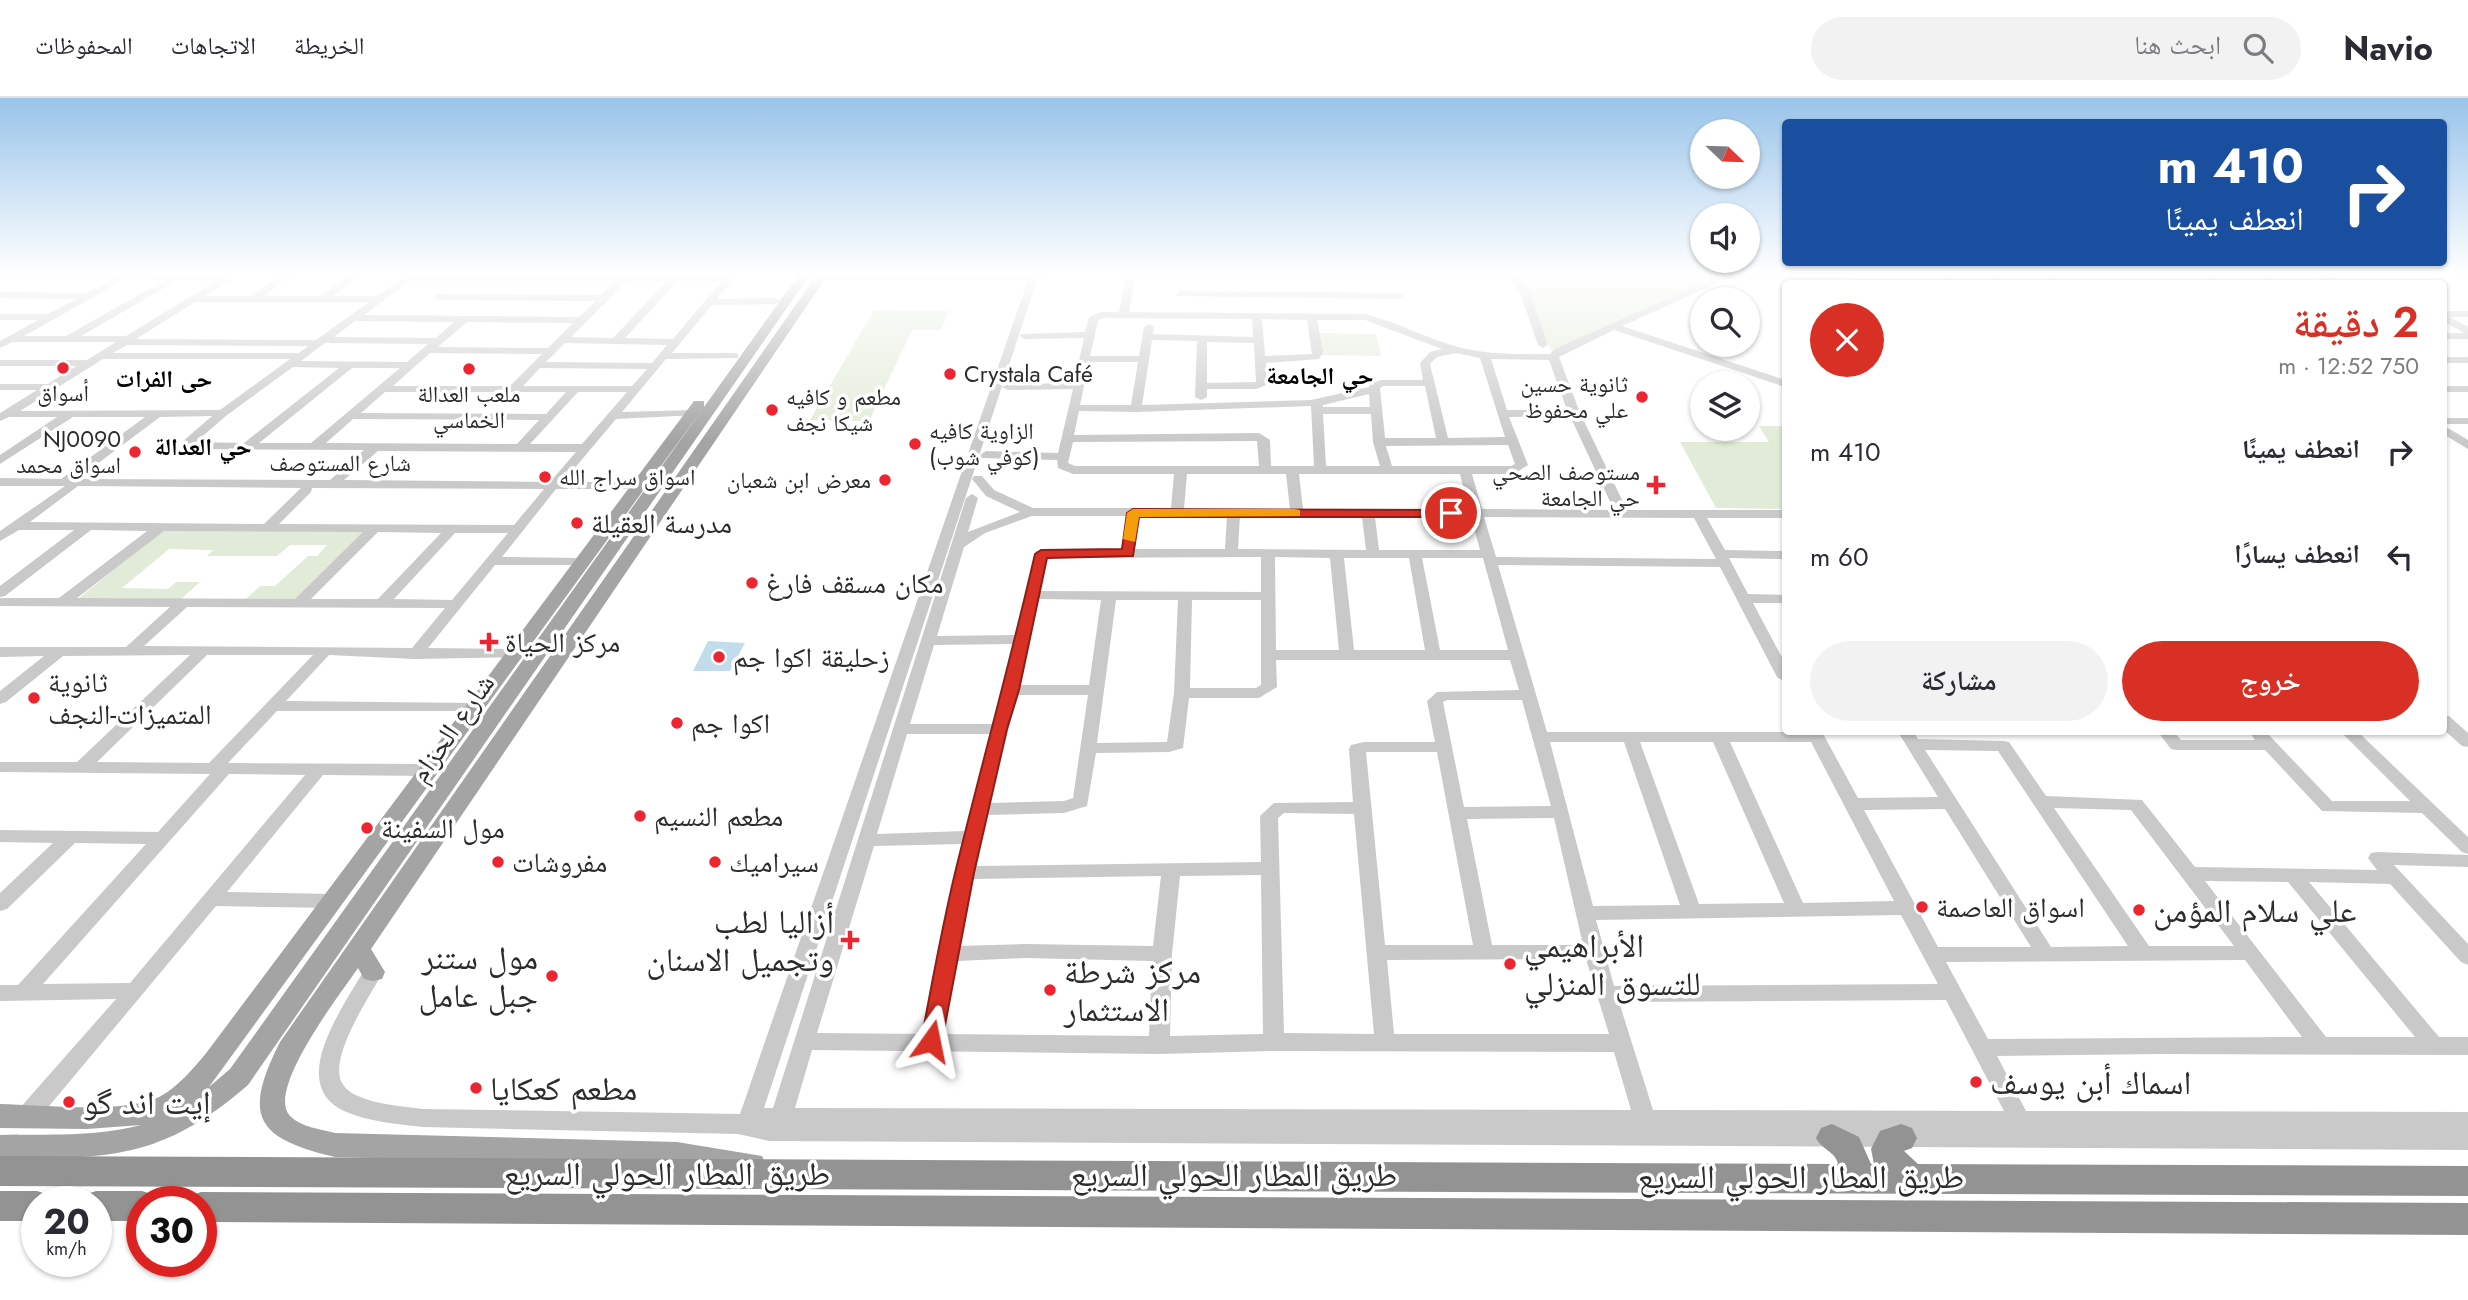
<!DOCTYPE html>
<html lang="ar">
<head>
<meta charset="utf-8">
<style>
  body { margin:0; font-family:Jost,"Noto Naskh Arabic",sans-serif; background:#f2f2f3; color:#2b2b33; direction:rtl; height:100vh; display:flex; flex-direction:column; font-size:26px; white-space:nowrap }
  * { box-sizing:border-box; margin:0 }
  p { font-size:23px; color:#7c7c81 }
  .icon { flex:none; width:38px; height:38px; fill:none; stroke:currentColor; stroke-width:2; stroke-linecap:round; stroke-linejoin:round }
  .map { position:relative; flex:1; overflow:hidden; direction:ltr }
  .drawer { position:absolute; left:1782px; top:182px; width:665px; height:455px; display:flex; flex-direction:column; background:#fff; border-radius:7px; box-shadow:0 2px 5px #0004; direction:rtl }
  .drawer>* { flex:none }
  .banner { position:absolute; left:1782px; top:21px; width:665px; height:147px; border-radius:7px; box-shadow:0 2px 5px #0004; direction:rtl; background:#1a4fa0; color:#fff; overflow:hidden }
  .needle { width:46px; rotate:113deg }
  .tools { position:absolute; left:1690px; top:21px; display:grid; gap:14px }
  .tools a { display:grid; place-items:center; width:70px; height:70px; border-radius:50%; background:#fff; box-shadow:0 2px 5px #0004; font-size:35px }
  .speed { position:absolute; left:21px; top:1088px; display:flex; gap:14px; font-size:35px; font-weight:700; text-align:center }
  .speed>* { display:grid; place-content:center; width:91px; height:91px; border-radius:50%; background:#fff; box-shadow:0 2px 5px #0004; line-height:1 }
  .speed small { font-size:18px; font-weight:400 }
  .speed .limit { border:10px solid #d22; background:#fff; color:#111 }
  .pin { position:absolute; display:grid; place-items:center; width:60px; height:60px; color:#fff; margin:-30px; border:4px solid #fff; border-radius:50%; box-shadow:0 2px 7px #0007 }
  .me { position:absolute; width:77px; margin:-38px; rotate:12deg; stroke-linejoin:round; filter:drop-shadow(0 0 5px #0008) }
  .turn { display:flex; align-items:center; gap:24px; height:147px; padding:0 28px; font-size:32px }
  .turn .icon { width:91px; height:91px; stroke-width:2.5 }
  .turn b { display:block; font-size:49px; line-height:60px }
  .round { display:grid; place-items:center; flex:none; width:74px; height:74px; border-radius:37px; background:#f2f2f3 }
  .head { display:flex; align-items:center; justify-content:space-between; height:119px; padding:0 28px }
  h1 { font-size:42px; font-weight:600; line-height:52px; color:#d93025 }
  .button { display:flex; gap:14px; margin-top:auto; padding:14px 28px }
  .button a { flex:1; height:80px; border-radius:42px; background:#d93025; color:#fff; font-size:28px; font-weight:600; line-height:80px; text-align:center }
  .button a+a { background:#f2f2f3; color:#2b2b33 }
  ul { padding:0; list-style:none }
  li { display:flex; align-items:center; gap:21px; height:105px; padding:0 28px }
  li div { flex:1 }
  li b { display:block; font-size:26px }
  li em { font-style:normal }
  header { display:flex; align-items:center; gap:42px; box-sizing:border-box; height:98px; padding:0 35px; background:#fff; border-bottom:2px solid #e1e1e2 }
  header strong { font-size:33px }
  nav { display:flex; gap:38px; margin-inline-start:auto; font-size:24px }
  .search { width:490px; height:63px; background:#f2f2f3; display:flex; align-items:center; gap:18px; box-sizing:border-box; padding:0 24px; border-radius:38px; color:#7c7c81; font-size:26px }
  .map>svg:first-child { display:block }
  .green { fill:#e2ebd8 }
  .water { fill:#c3dcec }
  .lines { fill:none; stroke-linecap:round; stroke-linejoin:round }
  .minor { fill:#c9c9c9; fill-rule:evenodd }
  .major { fill:#a4a4a4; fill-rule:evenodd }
  .highway { fill:#939393; fill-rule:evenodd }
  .route { fill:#d93025; stroke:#8d1f18; stroke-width:2 }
  .slow { fill:#f59e0b }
  .poi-dot { fill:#ec2531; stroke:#fff; stroke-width:2.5 }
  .labels { text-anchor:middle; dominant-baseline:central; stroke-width:7; stroke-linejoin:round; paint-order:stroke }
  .far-poi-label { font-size:23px; fill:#2c2c2c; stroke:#fff; text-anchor:start }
  .far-street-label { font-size:23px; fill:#2c2c2c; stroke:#fff }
  .far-neighbourhood-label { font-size:24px; font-weight:bold; fill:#000; stroke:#fff }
  .poi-label { font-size:28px; fill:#2c2c2c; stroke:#fff; text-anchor:start }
  .street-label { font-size:28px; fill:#2c2c2c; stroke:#fff }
  .near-poi-label { font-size:33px; fill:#2c2c2c; stroke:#fff; text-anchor:start }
  .near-street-label { font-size:33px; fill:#2c2c2c; stroke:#fff }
</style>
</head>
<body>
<header>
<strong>Navio</strong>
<div class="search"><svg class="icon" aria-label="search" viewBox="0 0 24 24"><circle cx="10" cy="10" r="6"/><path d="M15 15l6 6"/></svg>ابحث هنا</div>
<nav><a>الخريطة</a><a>الاتجاهات</a><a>المحفوظات</a></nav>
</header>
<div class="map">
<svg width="2468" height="1202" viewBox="0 0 2468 1202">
  <rect width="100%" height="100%" fill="#fff"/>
  <g class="green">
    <polygon points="1726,177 1552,254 1516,178"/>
    <polygon points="874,212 949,213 941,232 912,232 869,323 810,322"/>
    <polygon points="1315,235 1376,236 1381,258 1317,257"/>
    <polygon points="1759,328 1785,328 1785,411 1716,410 1680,344 1769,344"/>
    <polygon points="167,429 369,431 296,502 245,502 260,488 275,488 308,458 317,458 327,447 290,447 277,458 207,458 213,452 169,451 122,490 168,491 176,484 200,484 181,501 79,500"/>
  </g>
  <polygon class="water" points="708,543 745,545 730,573 693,573"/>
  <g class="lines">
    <g class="minor">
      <path d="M0 175 230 178V182L204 198H251L283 175H294L264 198H320L352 175H363L333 198H377L408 177 738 175 717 201 775 200 780 203 775 206 712 207 672 255H734L738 256V260L666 261 622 314 693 312 697 313V317L616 321 563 384H639L645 388 643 391H556L502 459 582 460 587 461 589 464 587 467H495L428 550 515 551 523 556 520 559 415 561 329 557 286 603 475 605 481 607 483 610 481 613H277L228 665 430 666 438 672 430 678 323 677 227 794 333 796 340 798 342 803 340 808 333 810 216 808 35 1025 27 1027 19 1025 16 1018 19 1011 116 901 0 903V887H18L146 746 75 745 7 811 0 813V795L53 745 0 744V732L158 734 210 676 0 674V664H77L190 557 63 558 6 604 0 606V593L44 558 0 559V549H126L170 509 0 508V500H59L147 433 91 432 5 498 0 499V488L74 432H19L0 443V433L65 388H0V380L61 381 145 319H73L0 366V357L57 319H9L0 323V315L37 292H0V286H48L76 268H0V262H87L116 244H13L0 250V243L38 222H0V216H48L76 201 0 200V194L87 195 112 181 0 180ZM125 181 165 182 66 238H24ZM178 182 216 183 126 238H81ZM410 183H616L601 197 438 196 433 199 438 202 596 203 579 219 364 217ZM627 183H667L613 240 571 239ZM678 183H722L673 241 625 240ZM195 204H369L316 242 136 241ZM355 223 454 224 436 240 334 239ZM467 224 573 225 548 250 438 249ZM325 245 428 246 407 264 301 263ZM565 245 667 247 652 265 546 264ZM127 247 308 248 299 255H113ZM430 255 542 256 510 288H393ZM103 261H290L220 312 20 313ZM293 269 339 270 244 345 196 344 227 317ZM352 270H400L311 345H259ZM540 270 647 271 632 288H523ZM385 294H566L546 316 361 315ZM578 294H627L582 346H530ZM212 318 181 345V351L364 352 330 382 77 381 160 319ZM353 321 539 322 517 346 326 345ZM378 353 576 354 550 384 344 382ZM78 388 301 390 264 426 30 424ZM312 390 544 391 514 427 279 426 311 394ZM164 433 363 434 295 501 77 500ZM378 434 441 435 378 501H311ZM455 435H508L452 502 394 501ZM187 509 445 510 412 550 144 548ZM207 557H313L209 665 97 664ZM229 676 305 677 130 885 43 886Z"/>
      <path d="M1040 175 1046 179 1037 182 764 1010H773L966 400 972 396 978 400 968 434 1020 414 986 398 972 381 974 378H982L994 392 1033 410H1171L1174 376H1073L1058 370 1057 362 982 360 980 357 986 353 1058 355 1073 291 1008 292 1002 289 1008 286 1074 285 1084 240 1025 241 1020 238 1021 236 1085 234 1089 219 1101 214H1119L1126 179 1107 175H1845L1849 178 1844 181H1727L1622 228 1785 282V289L1614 232 1559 259 1580 315 1627 412H1785V420H1707L1725 452 1785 453V461L1729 460 1748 496 1785 497V505H1753L1785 565V584L1777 579 1720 469 1498 467 1547 634H1822L1858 700 1938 699 1898 634H1914L1918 641 2003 643 2009 644 2046 698 2142 702 2195 769 2377 772 2368 760 2371 755 2377 754 2468 757V769L2394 767 2468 846V867L2461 864 2390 786 2309 784 2439 939H2468V957L2162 956 1997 958 2026 1013 2468 1014V1052L769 1043 738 1036 423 1029C397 1026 369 1024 344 1013 285 985 346 905 366 869L373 866 380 869 383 874C370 898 333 952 340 980 342 988 350 995 358 998 378 1007 402 1008 423 1011L740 1016 1028 182H822L817 179 822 176ZM1135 180H1509L1520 194 1538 247 1543 250 1548 247 1530 194 1519 180 1712 181 1555 251 1550 256C1519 256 1488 257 1458 249 1426 240 1397 224 1365 216L1129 214ZM1103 220 1252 221 1253 239 1153 236 1154 229 1149 226 1144 229 1139 258H1090L1098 223ZM1262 221 1307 222 1312 256 1265 258ZM1317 222H1365L1442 251 1430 254 1420 265 1423 282H1381L1370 286 1369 289 1311 302 1142 307 1152 242 1197 243 1195 299 1201 302 1207 299V291H1256L1266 287V265L1319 261 1323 254ZM1207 244 1254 245 1256 284 1207 285ZM1456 255 1480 260 1505 339 1448 340 1430 266 1437 259ZM1491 261 1549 262 1567 312H1507ZM1089 264H1138L1131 307H1080ZM1383 288H1425L1436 340H1385L1380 290ZM1369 296 1370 309H1323V307ZM1311 308 1314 368H1271L1270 342 1259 335 1074 337 1079 313 1136 314ZM1323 316H1371L1373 344 1380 368H1326ZM1570 318 1614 412 1482 411 1472 376H1514L1528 367 1509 319ZM1257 343 1259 368H1075L1068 365 1073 344ZM1508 347 1515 366 1511 368H1392L1386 348ZM1187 376H1286L1290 411H1184ZM1299 376H1460L1469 411H1303ZM1032 418H1126L1122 451 1036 453 1016 537 937 538 964 449 985 435ZM1139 418H1227L1225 451H1135ZM1240 418 1362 419 1366 452 1238 451ZM1375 419H1471L1480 452H1379ZM1484 419 1694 420 1716 461 1496 459ZM1261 459V494L1040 493 1047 460ZM1275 459 1330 460 1339 552H1276ZM1344 460H1409L1425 552H1354ZM1422 460H1483L1508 552H1440ZM1038 501 1101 502 1089 587H1020ZM1116 502H1178L1174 595 1167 644 1097 645ZM1192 502H1261V587L1256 590H1190ZM1014 546 993 626H910L934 547ZM1276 562H1510L1519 592 1437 594 1427 603 1435 644H1364L1351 647 1349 651 1353 704 1274 705 1260 718 1261 764 975 768 987 717 1064 715 1087 708 1096 655 1169 654 1183 650 1189 600H1259L1277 589ZM1017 597H1088L1073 700 1064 703 990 705ZM1447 602H1522L1551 708 1464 709 1443 604ZM907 636H990L965 733 877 736ZM1550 644H1624L1680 807 1593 808ZM1640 644H1713L1784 805 1699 806ZM1730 644H1811L1894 803 1803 805ZM1925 652 1998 653 2128 848 2051 849ZM1366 654H1437L1473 847H1385ZM2054 710 2131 712 2234 848H2149ZM1945 711 2031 849H1938L1864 712ZM1284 715 1354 716 1374 936 1284 935 1278 720ZM1554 720 1583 847H1492L1467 721ZM962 746 922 936 817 935 874 748ZM1261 777 1263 936 1170 938 1172 856 1180 778ZM1161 778 1153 848 1025 846 959 848 972 781ZM2205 783 2288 784 2415 939H2326ZM1901 817 1938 886 1614 888 1596 822ZM1025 860 1152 863 1149 938 943 936 957 863ZM1586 861 1609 936H1394L1387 862ZM2245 862 2302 939 1988 941 1946 864ZM1946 902 2004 1013 1653 1012 1619 904ZM812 952 1159 956 1274 953 1614 954 1631 1012 795 1010Z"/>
      <polygon points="1940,175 1950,175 1958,186 1948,186"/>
      <polygon points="1982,175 1993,175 2007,186 1996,186"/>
      <polygon points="2042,175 2052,175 2064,186 2053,186"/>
      <polygon points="2201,175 2212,175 2224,186 2213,186"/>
      <polygon points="2258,175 2269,175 2282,186 2271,186"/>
      <polygon points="2299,175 2318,175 2356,186 2337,186"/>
      <polygon points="2443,175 2468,175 2468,179"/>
      <polygon points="1181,193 1399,195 1404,198 1399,201 1178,198 1176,196"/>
      <polygon points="2443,213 2468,213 2468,219 2450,219 2468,229 2468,241 2443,241 2443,235 2464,235 2443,223"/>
      <rect x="2443" y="259" width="25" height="6"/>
      <rect x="2443" y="288" width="25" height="6"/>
      <rect x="2443" y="320" width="25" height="6"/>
      <polygon points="2443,327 2468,342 2468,351 2443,336"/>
      <polygon points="2443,617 2449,618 2468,635 2468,649 2462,648 2443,631"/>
      <polygon points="2158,634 2174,634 2181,642 2255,642 2249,634 2266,634 2332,703 2410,703 2341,634 2358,634 2468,739 2468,756 2462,754 2422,715 2322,713 2265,652 2177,652 2171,651"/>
    </g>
    <g class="major">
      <path d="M800 175H811L248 987C161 1062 110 1060 0 1061V1037C47 1036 96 1039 141 1027L87 1031 0 1030V1006C41 1007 123 1016 159 999 178 989 193 971 207 954L694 303H704V309L209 989 230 971Z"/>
      <path d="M818 175H829L371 851 385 874 382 881 373 883 364 881 358 870C342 894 265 992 290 1018 301 1029 320 1031 335 1035L677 1044 762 1058 766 1067 762 1076 752 1079 677 1068 335 1059C256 1040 242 1019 280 944Z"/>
    </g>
    <g class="highway">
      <path d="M1832 1026 1859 1039 1871 1066H1874L1871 1051 1880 1033 1901 1026 1912 1030 1917 1040 1912 1050 1904 1053 1918 1066 2468 1068V1098L0 1088V1058L1838 1066C1836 1054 1821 1051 1816 1040L1821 1030Z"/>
      <polygon points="0,1093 37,1093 49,1097 52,1104 37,1104 37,1123 0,1123"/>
      <polygon points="96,1093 142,1093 154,1097 157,1104 142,1104 142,1123 96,1123 96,1104 81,1104 84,1097"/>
      <polygon points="201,1094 2468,1105 2468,1137 201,1124 201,1104 186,1104 189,1098"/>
    </g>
  </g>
  <linearGradient id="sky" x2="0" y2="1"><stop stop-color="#99c4ea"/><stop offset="0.51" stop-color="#fff"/><stop offset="1" stop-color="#fff" stop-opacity="0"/></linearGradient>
  <rect width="2468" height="344" fill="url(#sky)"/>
  <path class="route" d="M1133 411 1451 412 1458 415 1451 419H1139L1133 458 1047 460 1019 592 1007 631 974 775 942 943 939 949 931 952 924 949 921 943C932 886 942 828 956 771 982 665 1011 561 1035 456L1041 452 1122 451 1127 415Z"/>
  <polygon class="slow" points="1295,411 1300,412 1300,418 1139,419 1135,444 1123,441 1127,415 1133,411"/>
  <g class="poi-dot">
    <circle cx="63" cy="270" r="7"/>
    <circle cx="469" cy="271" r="7"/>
    <circle cx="950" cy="276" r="7"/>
    <circle cx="1642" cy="299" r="7"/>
    <circle cx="772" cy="312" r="7"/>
    <circle cx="915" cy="346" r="7"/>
    <circle cx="135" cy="354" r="7"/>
    <circle cx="545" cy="379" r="7"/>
    <circle cx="885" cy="382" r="7"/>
    <path d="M1652.5 376.5h7v7h7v7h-7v7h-7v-7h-7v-7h7z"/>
    <circle cx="577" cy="425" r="7"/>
    <circle cx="752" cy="485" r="7"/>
    <path d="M485.5 533.5h7v7h7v7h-7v7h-7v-7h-7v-7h7z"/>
    <circle cx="719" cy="559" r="7"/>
    <circle cx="34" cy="600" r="7"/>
    <circle cx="677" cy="625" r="7"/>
    <circle cx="640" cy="718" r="7"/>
    <circle cx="367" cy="730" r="7"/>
    <circle cx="498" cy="764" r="7"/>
    <circle cx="715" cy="764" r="7"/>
    <circle cx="1922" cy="809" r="7"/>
    <circle cx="2139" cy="812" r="7"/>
    <path d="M846.5 831.5h7v7h7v7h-7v7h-7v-7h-7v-7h7z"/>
    <circle cx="1510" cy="866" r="7"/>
    <circle cx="552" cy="878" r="7"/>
    <circle cx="1050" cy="892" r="7"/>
    <circle cx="1976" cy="984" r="7"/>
    <circle cx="476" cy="990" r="7"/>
    <circle cx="69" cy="1004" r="7"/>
  </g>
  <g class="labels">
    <g class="far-poi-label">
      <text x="964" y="276">Crystala Café</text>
      <text x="1628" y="286" text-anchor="end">ثانوية حسين<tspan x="1628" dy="26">علي محفوظ</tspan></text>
      <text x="63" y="295" text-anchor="middle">أسواق</text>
      <text x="469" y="296" text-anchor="middle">ملعب العدالة<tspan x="469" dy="26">الخماسي</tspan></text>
      <text x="786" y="299">مطعم و كافيه<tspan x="786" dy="26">شيكا نجف</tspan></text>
      <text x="929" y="333">الزاوية كافيه<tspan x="929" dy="26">(كوفي شوب)</tspan></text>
      <text x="121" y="341" text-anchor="end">NJ0090<tspan x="121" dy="26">اسواق محمد</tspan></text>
      <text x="1640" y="374" text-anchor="end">مستوصف الصحي<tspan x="1640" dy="26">حي الجامعة</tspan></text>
      <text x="559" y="379">اسواق سراج الله</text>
      <text x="871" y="382" text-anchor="end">معرض ابن شعبان</text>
    </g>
    <g class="far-street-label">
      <text x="340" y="365">شارع المستوصف</text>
    </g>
    <g class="far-neighbourhood-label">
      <text x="1320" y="277">حي الجامعة</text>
      <text x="164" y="280">حی الفرات</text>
      <text x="203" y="348">حي العدالة</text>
    </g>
    <g class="poi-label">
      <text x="591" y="425">مدرسة العقيلة</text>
      <text x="766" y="485">مكان مسقف فارغ</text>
      <text x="505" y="544">مركز الحياة</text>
      <text x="733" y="559">زحليقة اكوا جم</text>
      <text x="48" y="584">ثانوية<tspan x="48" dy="32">المتميزات-النجف</tspan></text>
      <text x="691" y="625">اكوا جم</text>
      <text x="654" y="718">مطعم النسيم</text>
      <text x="381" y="730">مول السفينة</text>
      <text x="512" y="764">مفروشات</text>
      <text x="729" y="764">سيراميك</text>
      <text x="1936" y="809">اسواق العاصمة</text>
    </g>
    <g class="street-label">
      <text transform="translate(452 630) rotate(-55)">شارع الحزام</text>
    </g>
    <g class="near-poi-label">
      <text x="2153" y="812">علي سلام المؤمن</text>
      <text x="834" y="823" text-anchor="end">أزاليا لطب<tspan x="834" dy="38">وتجميل الاسنان</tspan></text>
      <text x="1524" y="847">الأبراهيمي<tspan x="1524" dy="38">للتسوق المنزلي</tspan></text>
      <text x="538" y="859" text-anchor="end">مول ستنر<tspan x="538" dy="38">جبل عامل</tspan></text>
      <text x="1064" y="873">مركز شرطة<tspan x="1064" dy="38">الاستثمار</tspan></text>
      <text x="1990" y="984">اسماك أبن يوسف</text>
      <text x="490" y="990">مطعم كعكايا</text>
      <text x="83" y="1004">إيت اند گو</text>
    </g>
    <g class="near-street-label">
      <text x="667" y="1075">طريق المطار الحولي السريع</text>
      <text x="1234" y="1076">طريق المطار الحولي السريع</text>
      <text x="1801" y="1078">طريق المطار الحولي السريع</text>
    </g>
  </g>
</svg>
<div class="tools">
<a><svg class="needle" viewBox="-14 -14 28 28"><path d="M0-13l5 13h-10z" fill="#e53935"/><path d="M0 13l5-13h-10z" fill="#7c7c81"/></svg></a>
<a><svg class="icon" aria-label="sound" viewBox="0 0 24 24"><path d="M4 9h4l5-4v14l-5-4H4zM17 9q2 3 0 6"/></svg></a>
<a><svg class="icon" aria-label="search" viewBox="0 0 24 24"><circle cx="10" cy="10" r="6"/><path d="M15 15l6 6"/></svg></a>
<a><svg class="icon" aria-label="layers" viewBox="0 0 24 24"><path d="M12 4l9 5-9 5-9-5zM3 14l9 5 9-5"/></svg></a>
</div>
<div class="speed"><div>20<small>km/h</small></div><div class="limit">30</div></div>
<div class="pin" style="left:1451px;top:415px;background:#d93025"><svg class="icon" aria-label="arrive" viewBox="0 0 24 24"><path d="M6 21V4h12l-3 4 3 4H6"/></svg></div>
<svg class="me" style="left:931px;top:943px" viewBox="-20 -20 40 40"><path d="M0-17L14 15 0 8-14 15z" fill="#d93025" stroke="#fff" stroke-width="4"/></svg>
<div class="banner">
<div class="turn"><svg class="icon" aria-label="right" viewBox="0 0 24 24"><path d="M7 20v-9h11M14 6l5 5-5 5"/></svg><div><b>410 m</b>انعطف يمينًا</div></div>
</div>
<section class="drawer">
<div class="head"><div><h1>2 دقيقة</h1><p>750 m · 12:52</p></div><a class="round" style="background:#d93025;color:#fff"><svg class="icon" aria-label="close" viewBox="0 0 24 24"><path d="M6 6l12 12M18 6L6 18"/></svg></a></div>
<ul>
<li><svg class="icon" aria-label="right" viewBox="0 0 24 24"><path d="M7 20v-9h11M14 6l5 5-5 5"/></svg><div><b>انعطف يمينًا</b></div><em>410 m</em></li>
<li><svg class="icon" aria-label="left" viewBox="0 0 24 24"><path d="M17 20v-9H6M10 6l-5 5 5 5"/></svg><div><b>انعطف يسارًا</b></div><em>60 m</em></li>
</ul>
<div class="button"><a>خروج</a><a>مشاركة</a></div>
</section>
</div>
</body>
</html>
